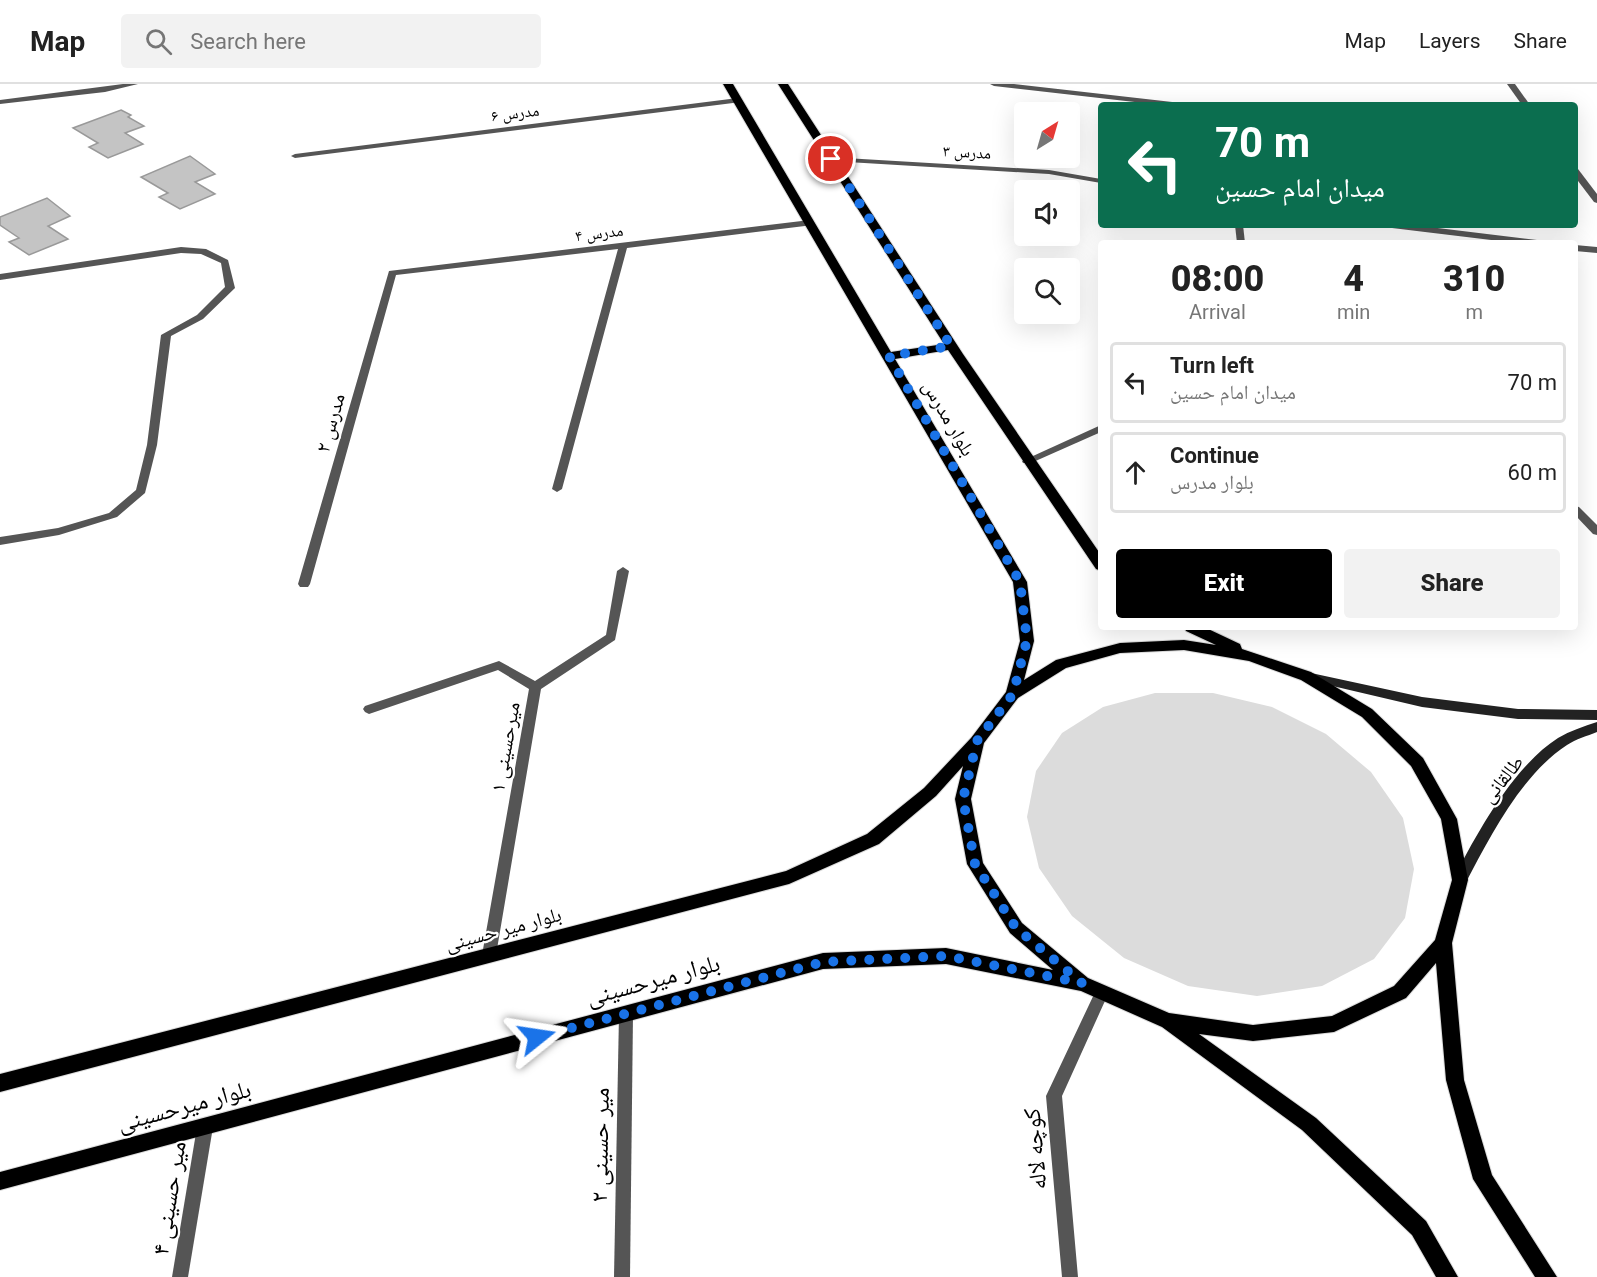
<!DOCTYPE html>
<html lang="en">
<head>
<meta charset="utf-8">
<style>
  body { margin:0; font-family:Roboto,"Noto Naskh Arabic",sans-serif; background:#f2f2f2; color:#222; height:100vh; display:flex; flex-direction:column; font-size:22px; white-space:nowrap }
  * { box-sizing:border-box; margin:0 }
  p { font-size:20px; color:#767676 }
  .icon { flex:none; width:33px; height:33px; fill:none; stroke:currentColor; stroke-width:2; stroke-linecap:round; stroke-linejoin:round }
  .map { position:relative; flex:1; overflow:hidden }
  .sheet { position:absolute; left:1098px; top:156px; width:480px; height:390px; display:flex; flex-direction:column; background:#fff; border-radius:6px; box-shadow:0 6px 24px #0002 }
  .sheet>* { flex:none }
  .top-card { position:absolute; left:1098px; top:18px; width:480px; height:126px; border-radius:6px; box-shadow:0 6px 24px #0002; background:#0b6e4f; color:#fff; overflow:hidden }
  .needle { width:39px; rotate:37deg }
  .fabs { position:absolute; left:1014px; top:18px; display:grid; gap:12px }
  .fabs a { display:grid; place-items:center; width:66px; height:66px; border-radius:6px; background:#fff; box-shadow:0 6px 24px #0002; font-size:30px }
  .pin { position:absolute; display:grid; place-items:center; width:51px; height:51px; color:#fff; margin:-26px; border:3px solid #fff; border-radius:50%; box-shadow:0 2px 6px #0007 }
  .me { position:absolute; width:66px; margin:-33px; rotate:75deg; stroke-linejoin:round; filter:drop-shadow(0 0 4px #0008) }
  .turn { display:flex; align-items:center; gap:21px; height:126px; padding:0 18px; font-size:27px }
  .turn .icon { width:78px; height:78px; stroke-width:2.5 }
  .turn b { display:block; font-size:42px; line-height:51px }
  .eta { display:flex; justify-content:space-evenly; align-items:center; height:102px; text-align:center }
  .eta b { font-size:36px; font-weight:800; line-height:42px }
  .primary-button { display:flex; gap:12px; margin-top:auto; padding:12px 18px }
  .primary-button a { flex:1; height:69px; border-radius:6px; background:#000; color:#fff; font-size:24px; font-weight:800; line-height:69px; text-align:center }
  .primary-button a+a { background:#f2f2f2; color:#222 }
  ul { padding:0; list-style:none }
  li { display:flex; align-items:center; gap:18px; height:81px; margin:0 12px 9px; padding:0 6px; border:3px solid #e0e0e0; border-radius:6px }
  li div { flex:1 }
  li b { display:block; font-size:22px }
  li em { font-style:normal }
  header { display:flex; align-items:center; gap:36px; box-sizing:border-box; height:84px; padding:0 30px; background:#fff; border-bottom:2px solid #e0e0e0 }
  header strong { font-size:28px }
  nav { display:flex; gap:33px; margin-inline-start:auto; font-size:21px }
  .search { width:420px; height:54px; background:#f2f2f2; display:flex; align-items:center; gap:15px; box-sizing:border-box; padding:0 21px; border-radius:6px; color:#767676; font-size:22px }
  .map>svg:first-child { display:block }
  .green { fill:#dcdcdc }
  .building { fill:#c4c4c4; stroke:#999; stroke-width:1.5 }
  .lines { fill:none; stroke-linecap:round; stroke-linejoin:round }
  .primary-casing { stroke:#dbdbdb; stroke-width:2 }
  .service { fill:#555; fill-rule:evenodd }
  .minor { fill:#555; fill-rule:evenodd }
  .secondary { fill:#222; fill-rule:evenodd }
  .primary { fill:#000; fill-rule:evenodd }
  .route { stroke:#1a73e8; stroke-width:10; stroke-dasharray:0 18 }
  .labels { text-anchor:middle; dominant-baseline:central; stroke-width:4.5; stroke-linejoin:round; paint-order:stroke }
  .far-street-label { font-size:16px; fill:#000; stroke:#fff }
  .street-label { font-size:20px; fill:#000; stroke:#fff }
  .near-street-label { font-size:24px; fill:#000; stroke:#fff }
</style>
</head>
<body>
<header>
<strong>Map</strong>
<div class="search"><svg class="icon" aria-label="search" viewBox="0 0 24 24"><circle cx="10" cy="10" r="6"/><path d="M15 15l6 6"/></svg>Search here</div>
<nav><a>Map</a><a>Layers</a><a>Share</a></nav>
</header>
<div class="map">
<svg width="1597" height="1193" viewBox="0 0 1597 1193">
  <rect width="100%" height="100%" fill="#fff"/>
  <polygon class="green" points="1155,609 1213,609 1272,623 1326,650 1371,688 1403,734 1414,785 1405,834 1374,875 1322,902 1257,912 1188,902 1124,874 1072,832 1039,784 1027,733 1036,687 1062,649 1103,623"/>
  <g class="building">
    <polygon points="121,26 131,31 128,33 144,42 125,49 143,60 108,74 89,63 98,59 73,44"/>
    <polygon points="190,72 215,90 195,98 215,110 180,125 159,113 168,109 141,93"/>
    <polygon points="47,114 70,132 48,142 68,155 29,171 9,158 19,154 0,141 0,133"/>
  </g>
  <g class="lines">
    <defs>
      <path id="primary" d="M723 0H733L891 268 944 260 778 0H788L963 270 1101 471V487L1096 485 948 266 895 275 1027 498 1034 557 1024 596 1056 576 1120 559 1184 556 1216 561 1186 547 1184 543H1204L1240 560 1242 565 1311 588 1372 625 1423 674 1457 735 1468 796 1452 859 1464 996 1492 1091 1557 1193H1535L1473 1095 1446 996 1436 879 1406 914 1334 948 1253 957 1199 950 1316 1034 1426 1137 1458 1193H1436L1412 1151 1302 1046 1162 943 1081 907 946 880 823 885 0 1106V1088L823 869 946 864 1053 886 1010 849 967 780 955 715 963 682 936 712 879 760 789 800 0 1008V990L786 787 867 750 924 704 971 654 1006 608 1020 557 1013 498ZM1184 566 1249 577 1301 596 1362 633 1411 682 1441 735 1452 796 1435 856 1394 902 1332 932 1253 941 1169 929 1088 894 1022 839 983 779 971 715 984 659 1018 614 1066 584 1120 569Z"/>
    </defs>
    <use href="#primary" class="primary-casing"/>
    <g class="service">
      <polygon points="123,0 138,0 105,8 0,20 0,16"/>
      <polygon points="181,163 206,165 228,176 235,204 203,235 171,252 157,361 145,409 117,433 59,451 0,461 0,453 58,444 109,429 136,406 147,361 161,251 197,231 225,203 221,179 201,170 181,169 0,196 0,190"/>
    </g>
    <g class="minor">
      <polygon points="990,0 1014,0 1181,19 1185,21 1161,21 994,2"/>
      <polygon points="1507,0 1515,0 1530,21 1522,21"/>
      <polygon points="738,14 742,16 741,18 295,74 291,72 295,70"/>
      <polygon points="828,73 1049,86 1101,95 1101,99 1049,90 831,77 827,75"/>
      <polygon points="1575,85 1578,85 1597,110 1597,119 1594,118 1575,93"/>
      <polygon points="810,136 814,139 813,141 627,164 562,405 557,408 552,405 618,165 396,191 310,500 308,503 300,503 298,500 389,187"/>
      <polygon points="1235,141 1243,141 1245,159 1237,159"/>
      <polygon points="1388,141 1413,141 1537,156 1541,159 1516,159 1392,144"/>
      <polygon points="1575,161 1597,163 1597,169 1575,167"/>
      <polygon points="1101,341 1101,348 1031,379 1023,379 1022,377"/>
      <polygon points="1575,422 1579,423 1597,441 1597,451 1593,450 1575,431"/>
      <polygon points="623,483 629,487 615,556 541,605 496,871 494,875 489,877 484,875 482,871 529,605 498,586 369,630 365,628 363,625 365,622 499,577 535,597 606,551 617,487"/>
      <polygon points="1102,902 1107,904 1109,908 1062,1012 1078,1193 1062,1193 1046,1012 1097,904"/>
      <polygon points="626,924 631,925 633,930 630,1193 614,1193 619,930 621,925"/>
      <polygon points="205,1036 210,1038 213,1043 188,1193 172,1193 197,1043 200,1038"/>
    </g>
    <g class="secondary">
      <polygon points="1311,589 1422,613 1518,625 1597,626 1597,636 1518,635 1422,623 1307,596 1305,593"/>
      <path d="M1597 638V648C1587 652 1576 655 1567 661 1521 691 1490 753 1465 800L1460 802 1455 800 1453 796C1476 750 1514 682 1558 654 1570 647 1584 642 1597 638Z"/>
    </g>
    <use href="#primary" class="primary"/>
  </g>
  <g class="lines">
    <polyline class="route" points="537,953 823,878 946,872 1082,899 1016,844 975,780 963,715 977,657 1013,610 1027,556 1020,498 889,272 951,262 831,75"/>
  </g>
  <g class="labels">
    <g class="far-street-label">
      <text transform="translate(515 29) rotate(-7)">مدرس ۶</text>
      <text transform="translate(967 68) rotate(3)">مدرس ۳</text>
      <text transform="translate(599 149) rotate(-7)">مدرس ۴</text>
    </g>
    <g class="street-label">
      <text transform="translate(949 334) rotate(60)">بلوار مدرس</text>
      <text transform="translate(330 339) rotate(-74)">مدرس ۲</text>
      <text transform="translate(505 663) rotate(-80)">میرحسینی ۱</text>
      <text transform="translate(1502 695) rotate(-51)">طالقانی</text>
      <text transform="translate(503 845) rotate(-15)">بلوار میر حسینی</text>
    </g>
    <g class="near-street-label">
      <text transform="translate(653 896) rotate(-15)">بلوار میرحسینی</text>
      <text transform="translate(184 1022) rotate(-15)">بلوار میرحسینی</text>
      <text transform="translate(600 1061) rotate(-89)">میر حسینی ۲</text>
      <text transform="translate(1035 1065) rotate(-95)">کوچه لاله</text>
      <text transform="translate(169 1114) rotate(-81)">میر حسینی ۴</text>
    </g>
  </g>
</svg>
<div class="fabs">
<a><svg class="needle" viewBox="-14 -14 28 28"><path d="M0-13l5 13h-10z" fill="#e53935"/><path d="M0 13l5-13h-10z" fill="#767676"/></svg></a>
<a><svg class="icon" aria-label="sound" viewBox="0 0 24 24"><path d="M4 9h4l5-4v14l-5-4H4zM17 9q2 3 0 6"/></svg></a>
<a><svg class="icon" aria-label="search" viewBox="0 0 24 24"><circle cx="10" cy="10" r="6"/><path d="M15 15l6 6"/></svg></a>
</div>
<div class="pin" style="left:831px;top:75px;background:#d93025"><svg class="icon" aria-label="arrive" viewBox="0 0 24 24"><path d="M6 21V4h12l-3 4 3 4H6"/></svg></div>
<svg class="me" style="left:537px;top:953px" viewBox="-20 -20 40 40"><path d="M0-17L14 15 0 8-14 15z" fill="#1a73e8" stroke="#fff" stroke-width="4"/></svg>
<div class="top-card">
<div class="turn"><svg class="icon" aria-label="left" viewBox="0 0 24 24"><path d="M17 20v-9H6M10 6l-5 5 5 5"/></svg><div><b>70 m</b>میدان امام حسین</div></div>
</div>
<section class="sheet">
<div class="eta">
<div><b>08:00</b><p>Arrival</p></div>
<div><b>4</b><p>min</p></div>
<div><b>310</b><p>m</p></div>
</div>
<ul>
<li><svg class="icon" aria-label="left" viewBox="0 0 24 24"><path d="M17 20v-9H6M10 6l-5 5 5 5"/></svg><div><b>Turn left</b><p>میدان امام حسین</p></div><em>70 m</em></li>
<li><svg class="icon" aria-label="ahead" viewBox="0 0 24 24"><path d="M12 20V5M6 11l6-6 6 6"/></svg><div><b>Continue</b><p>بلوار مدرس</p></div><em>60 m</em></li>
</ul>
<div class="primary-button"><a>Exit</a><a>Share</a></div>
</section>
</div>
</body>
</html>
